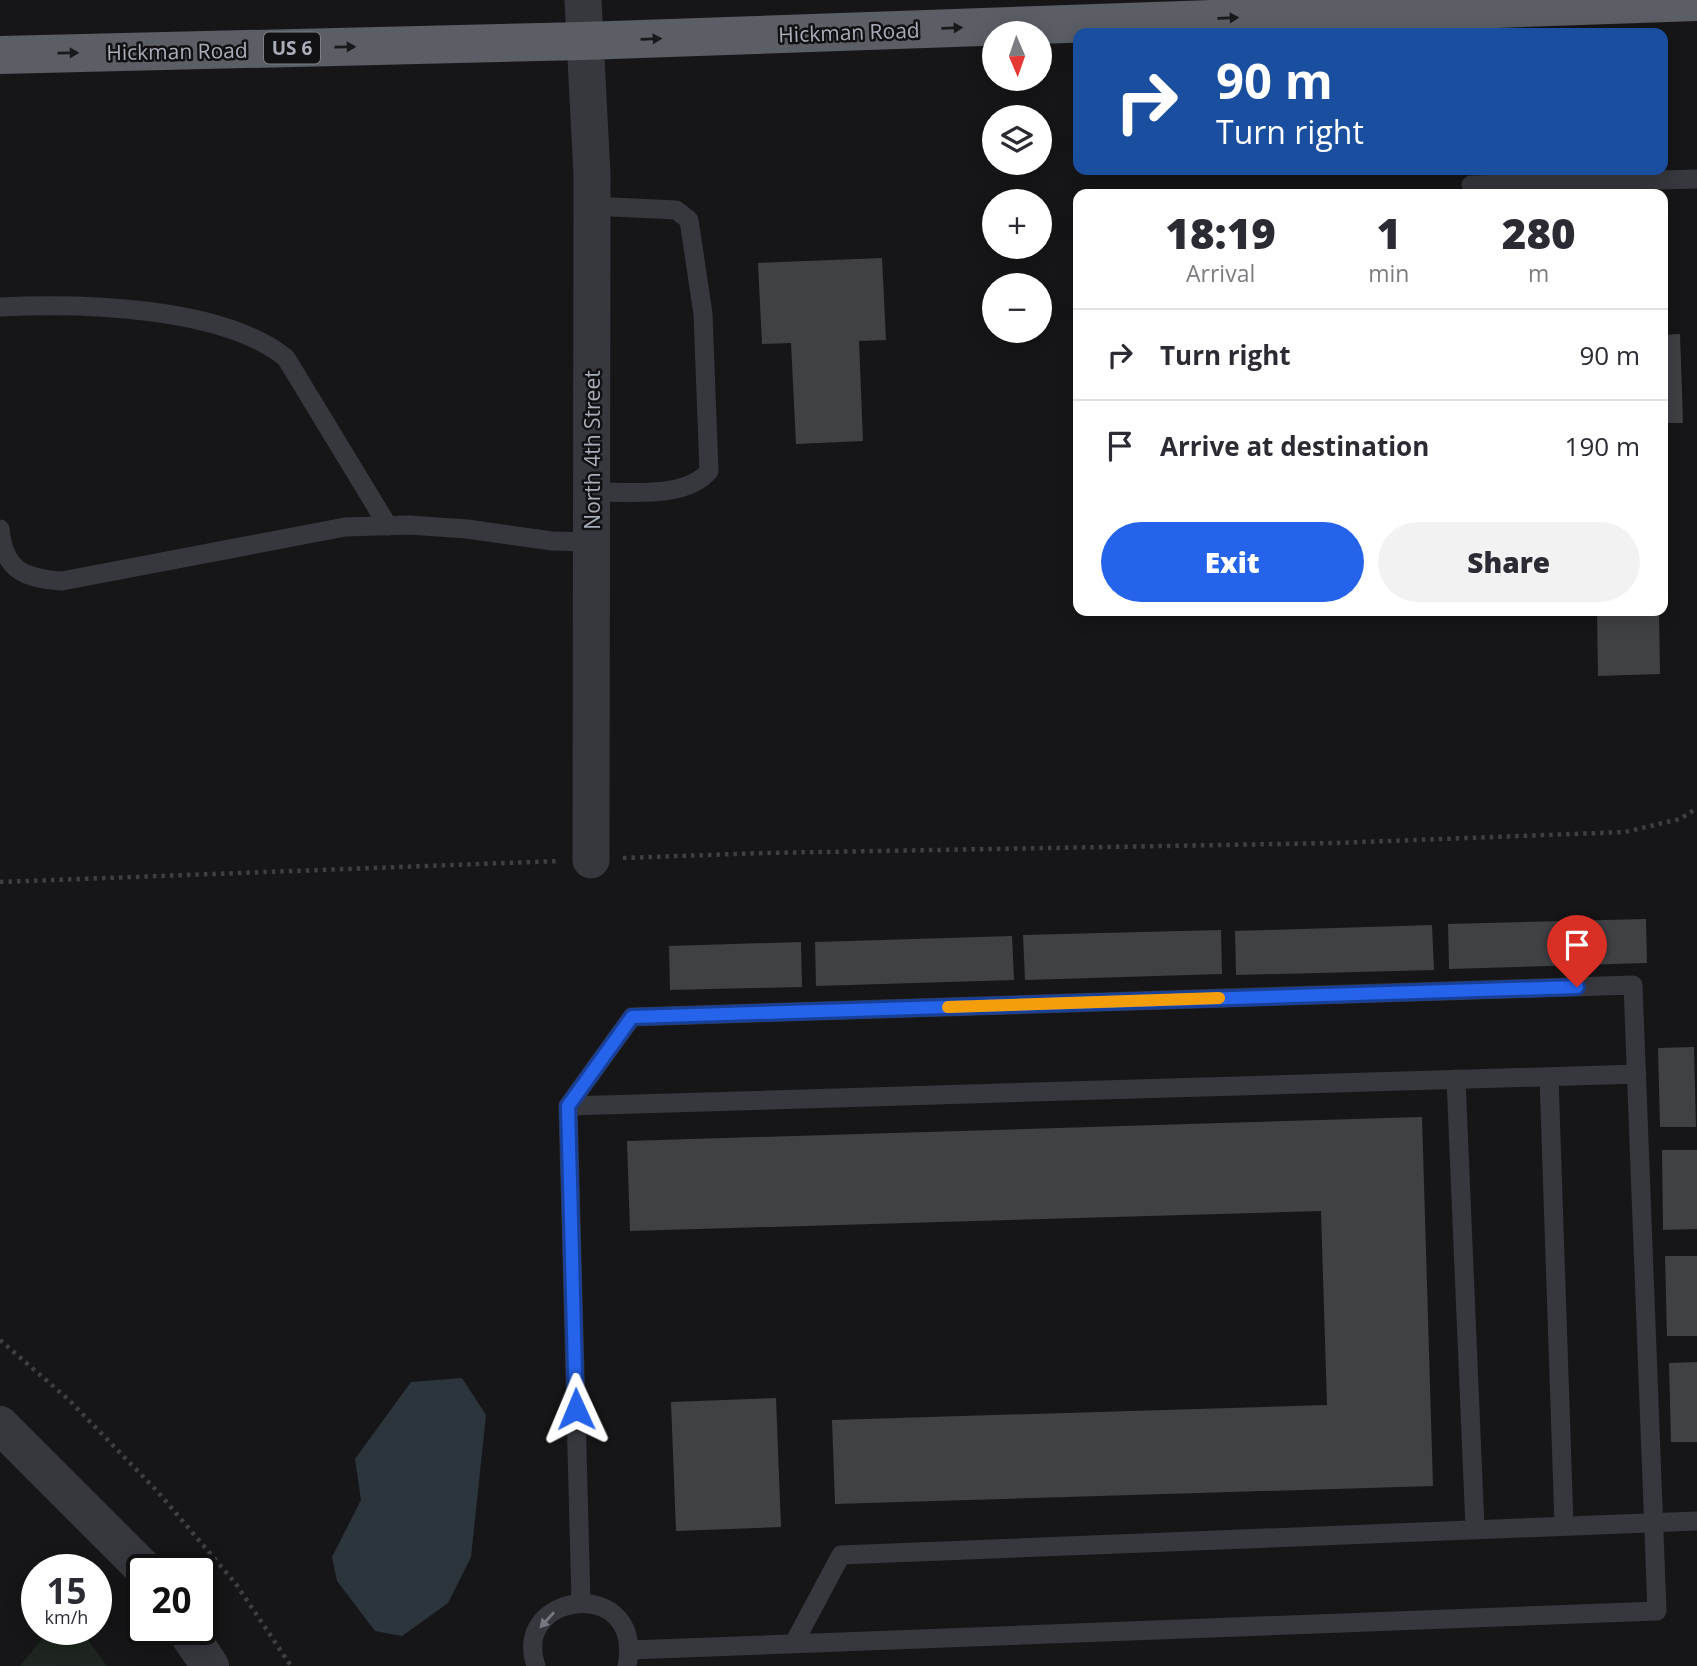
<!DOCTYPE html>
<html lang="en">
<head>
<meta charset="utf-8">
<style>
  body { margin:0; font-family:"Open Sans",sans-serif; background:#f2f2f3; color:#2b2b33; height:100vh; display:flex; flex-direction:column; font-size:26px; white-space:nowrap }
  * { box-sizing:border-box; margin:0 }
  p { font-size:23px; color:#7c7c81 }
  .icon { flex:none; width:38px; height:38px; fill:none; stroke:currentColor; stroke-width:2; stroke-linecap:round; stroke-linejoin:round }
  .map { position:relative; flex:1; overflow:hidden }
  .details { position:absolute; left:1073px; top:189px; width:595px; height:427px; display:flex; flex-direction:column; background:#fff; border-radius:14px; box-shadow:0 4px 18px #0003 }
  .details>* { flex:none }
  .banner { position:absolute; left:1073px; top:28px; width:595px; height:147px; border-radius:14px; box-shadow:0 4px 18px #0003; background:#1a4fa0; color:#fff; overflow:hidden }
  .needle { width:46px; rotate:178deg }
  .tools { position:absolute; left:982px; top:21px; display:grid; gap:14px }
  .tools a { display:grid; place-items:center; width:70px; height:70px; border-radius:50%; background:#fff; box-shadow:0 4px 18px #0003; font-size:35px }
  .speed { position:absolute; left:21px; top:1554px; display:flex; gap:14px; font-size:35px; font-weight:700; text-align:center }
  .speed>* { display:grid; place-content:center; width:91px; height:91px; border-radius:50%; background:#fff; box-shadow:0 4px 18px #0003; line-height:1 }
  .speed small { font-size:18px; font-weight:400 }
  .speed .limit { border:4px solid #111; border-radius:10px; background:#fff; color:#111 }
  .pin { position:absolute; display:grid; place-items:center; width:60px; height:60px; color:#fff; margin:-72px -30px; border-radius:50% 50% 50% 0; rotate:-45deg; box-shadow:0 0 7px #0007 }
  .pin .icon { rotate:45deg }
  .me { position:absolute; width:77px; margin:-38px; rotate:359deg; stroke-linejoin:round; filter:drop-shadow(0 0 5px #0008) }
  .turn { display:flex; align-items:center; gap:24px; height:147px; padding:0 28px; font-size:32px }
  .turn .icon { width:91px; height:91px; stroke-width:2.5 }
  .turn b { display:block; font-size:49px; line-height:60px }
  .eta { display:flex; justify-content:space-evenly; align-items:center; height:119px; text-align:center }
  .eta b { font-size:42px; font-weight:800; line-height:49px }
  .primary-button { display:flex; gap:14px; margin-top:auto; padding:14px 28px }
  .primary-button a { flex:1; height:80px; border-radius:42px; background:#2563eb; color:#fff; font-size:28px; font-weight:800; line-height:80px; text-align:center }
  .primary-button a+a { background:#f2f2f3; color:#2b2b33 }
  ul { padding:0; list-style:none }
  li { display:flex; align-items:center; gap:21px; height:91px; padding:0 28px; border-top:2px solid #e1e1e2 }
  li div { flex:1 }
  li b { display:block; font-size:26px }
  li em { font-style:normal }
  .map>svg:first-child { display:block }
  .green { fill:#1e261f }
  .water { fill:#2c353c }
  .building { fill:#404145 }
  .lines { fill:none; stroke-linecap:round; stroke-linejoin:round }
  .path { stroke:#3d3f44; stroke-width:4.5; stroke-dasharray:3.5 5; stroke-linecap:butt }
  .service { stroke:#37383d; stroke-width:19 }
  .minor { stroke:#37383d; stroke-width:37 }
  .tertiary { stroke:#37383d; stroke-width:38 }
  .trunk { stroke:#5b5e65; stroke-width:38 }
  .oneway { fill:#18191b }
  .oneway2 { fill:#757881 }
  .route-casing { stroke:#184099; stroke-width:18 }
  .route { stroke:#2563eb; stroke-width:12 }
  .slow { stroke:#f59e0b; stroke-width:12 }
  .labels { text-anchor:middle; dominant-baseline:central; stroke-width:5; stroke-linejoin:round; paint-order:stroke }
  .shield { fill:#111113; stroke:#7b7e86; stroke-width:2 }
  .shield-label { font-size:19px; font-weight:bold; fill:#a8adb8 }
  .street-label { font-size:21px; fill:#a8adb8; stroke:#111113 }
</style>
</head>
<body>
<div class="map">
<svg width="1697" height="1666" viewBox="0 0 1697 1666">
  <rect width="100%" height="100%" fill="#161618"/>
  <polygon class="green" points="50,1629 80,1629 107,1666 20,1666"/>
  <polygon class="water" points="462,1378 486,1415 471,1557 448,1603 402,1636 375,1631 337,1581 332,1557 361,1500 355,1459 411,1382"/>
  <g class="building">
    <polygon points="882,258 886,340 859,341 863,441 796,444 791,343 762,344 758,263"/>
    <polygon points="1680,334 1683,423 1662,423 1662,335"/>
    <polygon points="1597,611 1659,611 1660,674 1598,676"/>
    <polygon points="1646,919 1647,963 1449,969 1448,924"/>
    <polygon points="1432,925 1434,970 1236,975 1235,931"/>
    <polygon points="1221,930 1222,974 1025,980 1023,935"/>
    <polygon points="1012,936 1014,980 816,986 815,942"/>
    <polygon points="801,942 802,987 670,990 669,946"/>
    <polygon points="1694,1047 1696,1127 1660,1127 1658,1048"/>
    <polygon points="1422,1117 1433,1486 835,1504 832,1420 1327,1405 1321,1211 630,1231 627,1141"/>
    <polygon points="1662,1150 1697,1150 1697,1229 1663,1230"/>
    <polygon points="1665,1256 1697,1256 1697,1336 1667,1336"/>
    <polygon points="1697,1362 1697,1442 1671,1442 1669,1363"/>
    <polygon points="776,1398 781,1527 676,1531 671,1402"/>
  </g>
  <g class="lines">
    <g class="path">
      <polyline points="623,858 763,853 1336,843 1625,832 1680,819 1697,808"/>
      <polyline points="0,882 559,861"/>
      <polyline points="0,1340 69,1400 158,1492 236,1584 291,1666"/>
    </g>
    <g class="service">
      <polyline points="1471,185 1697,179"/>
      <path d="M0 307C80 303 222 306 286 358L388 526"/>
      <path d="M592 492C626 491 685 500 709 471L703 314 689 220 676 210 592 206"/>
      <path d="M0 529C4 571 24 578 62 581L345 527 409 525 467 529 552 541 592 542"/>
      <polyline points="1549,1077 1564,1525"/>
      <polyline points="1456,1079 1475,1528"/>
      <polyline points="568,1106 632,1017 1633,985 1657,1611 630,1650"/>
      <polyline points="581,1602 568,1106 1637,1074"/>
      <polyline points="794,1643 841,1555 1697,1521"/>
      <path d="M536 1666C510 1591 645 1575 627 1666"/>
    </g>
    <polyline class="minor" points="583,0 592,175 591,860"/>
    <g class="tertiary">
      <polyline points="0,1425 145,1570"/>
      <polyline points="185,1629 210,1666"/>
    </g>
    <polyline class="trunk" points="0,55 583,41 1697,2"/>
  </g>
  <defs><path id="oneway-solid" d="M-6-.8H1V-3.2L6.5 0L1 3.2V.8H-6Z" transform="scale(1.75)"/></defs>
  <g class="oneway">
    <use href="#oneway-solid" transform="translate(1228 18) rotate(-2)"/>
    <use href="#oneway-solid" transform="translate(952 28) rotate(-2)"/>
    <use href="#oneway-solid" transform="translate(651 39) rotate(-2)"/>
    <use href="#oneway-solid" transform="translate(345 47) rotate(-1)"/>
    <use href="#oneway-solid" transform="translate(68 53) rotate(-1)"/>
  </g>
  <use class="oneway2" href="#oneway-solid" transform="translate(547 1620) rotate(132)"/>
  <g class="lines">
    <defs>
      <polyline id="route" points="576,1409 568,1106 632,1017 1577,987"/>
    </defs>
    <use href="#route" class="route-casing"/>
    <use href="#route" class="route"/>
    <polyline class="slow" points="948,1007 1219,998"/>
  </g>
  <g class="labels">
    <rect class="shield" x="264" y="32.5" width="56" height="31" rx="5"/>
    <g class="shield-label">
      <text x="292" y="48">US 6</text>
    </g>
    <g class="street-label">
      <text transform="translate(849 32) rotate(-2)">Hickman Road</text>
      <text transform="translate(177 51) rotate(-1)">Hickman Road</text>
      <text transform="translate(592 450) rotate(-90)">North 4th Street</text>
    </g>
  </g>
</svg>
<div class="tools">
<a><svg class="needle" viewBox="-14 -14 28 28"><path d="M0-13l5 13h-10z" fill="#e53935"/><path d="M0 13l5-13h-10z" fill="#7c7c81"/></svg></a>
<a><svg class="icon" aria-label="layers" viewBox="0 0 24 24"><path d="M12 4l9 5-9 5-9-5zM3 14l9 5 9-5"/></svg></a>
<a>+</a>
<a>−</a>
</div>
<div class="speed"><div>15<small>km/h</small></div><div class="limit">20</div></div>
<div class="pin" style="left:1577px;top:987px;background:#d93025"><svg class="icon" aria-label="arrive" viewBox="0 0 24 24"><path d="M6 21V4h12l-3 4 3 4H6"/></svg></div>
<svg class="me" style="left:576px;top:1409px" viewBox="-20 -20 40 40"><path d="M0-17L14 15 0 8-14 15z" fill="#2563eb" stroke="#fff" stroke-width="4"/></svg>
<div class="banner">
<div class="turn"><svg class="icon" aria-label="right" viewBox="0 0 24 24"><path d="M7 20v-9h11M14 6l5 5-5 5"/></svg><div><b>90 m</b>Turn right</div></div>
</div>
<section class="details">
<div class="eta">
<div><b>18:19</b><p>Arrival</p></div>
<div><b>1</b><p>min</p></div>
<div><b>280</b><p>m</p></div>
</div>
<ul>
<li><svg class="icon" aria-label="right" viewBox="0 0 24 24"><path d="M7 20v-9h11M14 6l5 5-5 5"/></svg><div><b>Turn right</b></div><em>90 m</em></li>
<li><svg class="icon" aria-label="arrive" viewBox="0 0 24 24"><path d="M6 21V4h12l-3 4 3 4H6"/></svg><div><b>Arrive at destination</b></div><em>190 m</em></li>
</ul>
<div class="primary-button"><a>Exit</a><a>Share</a></div>
</section>
</div>
</body>
</html>
